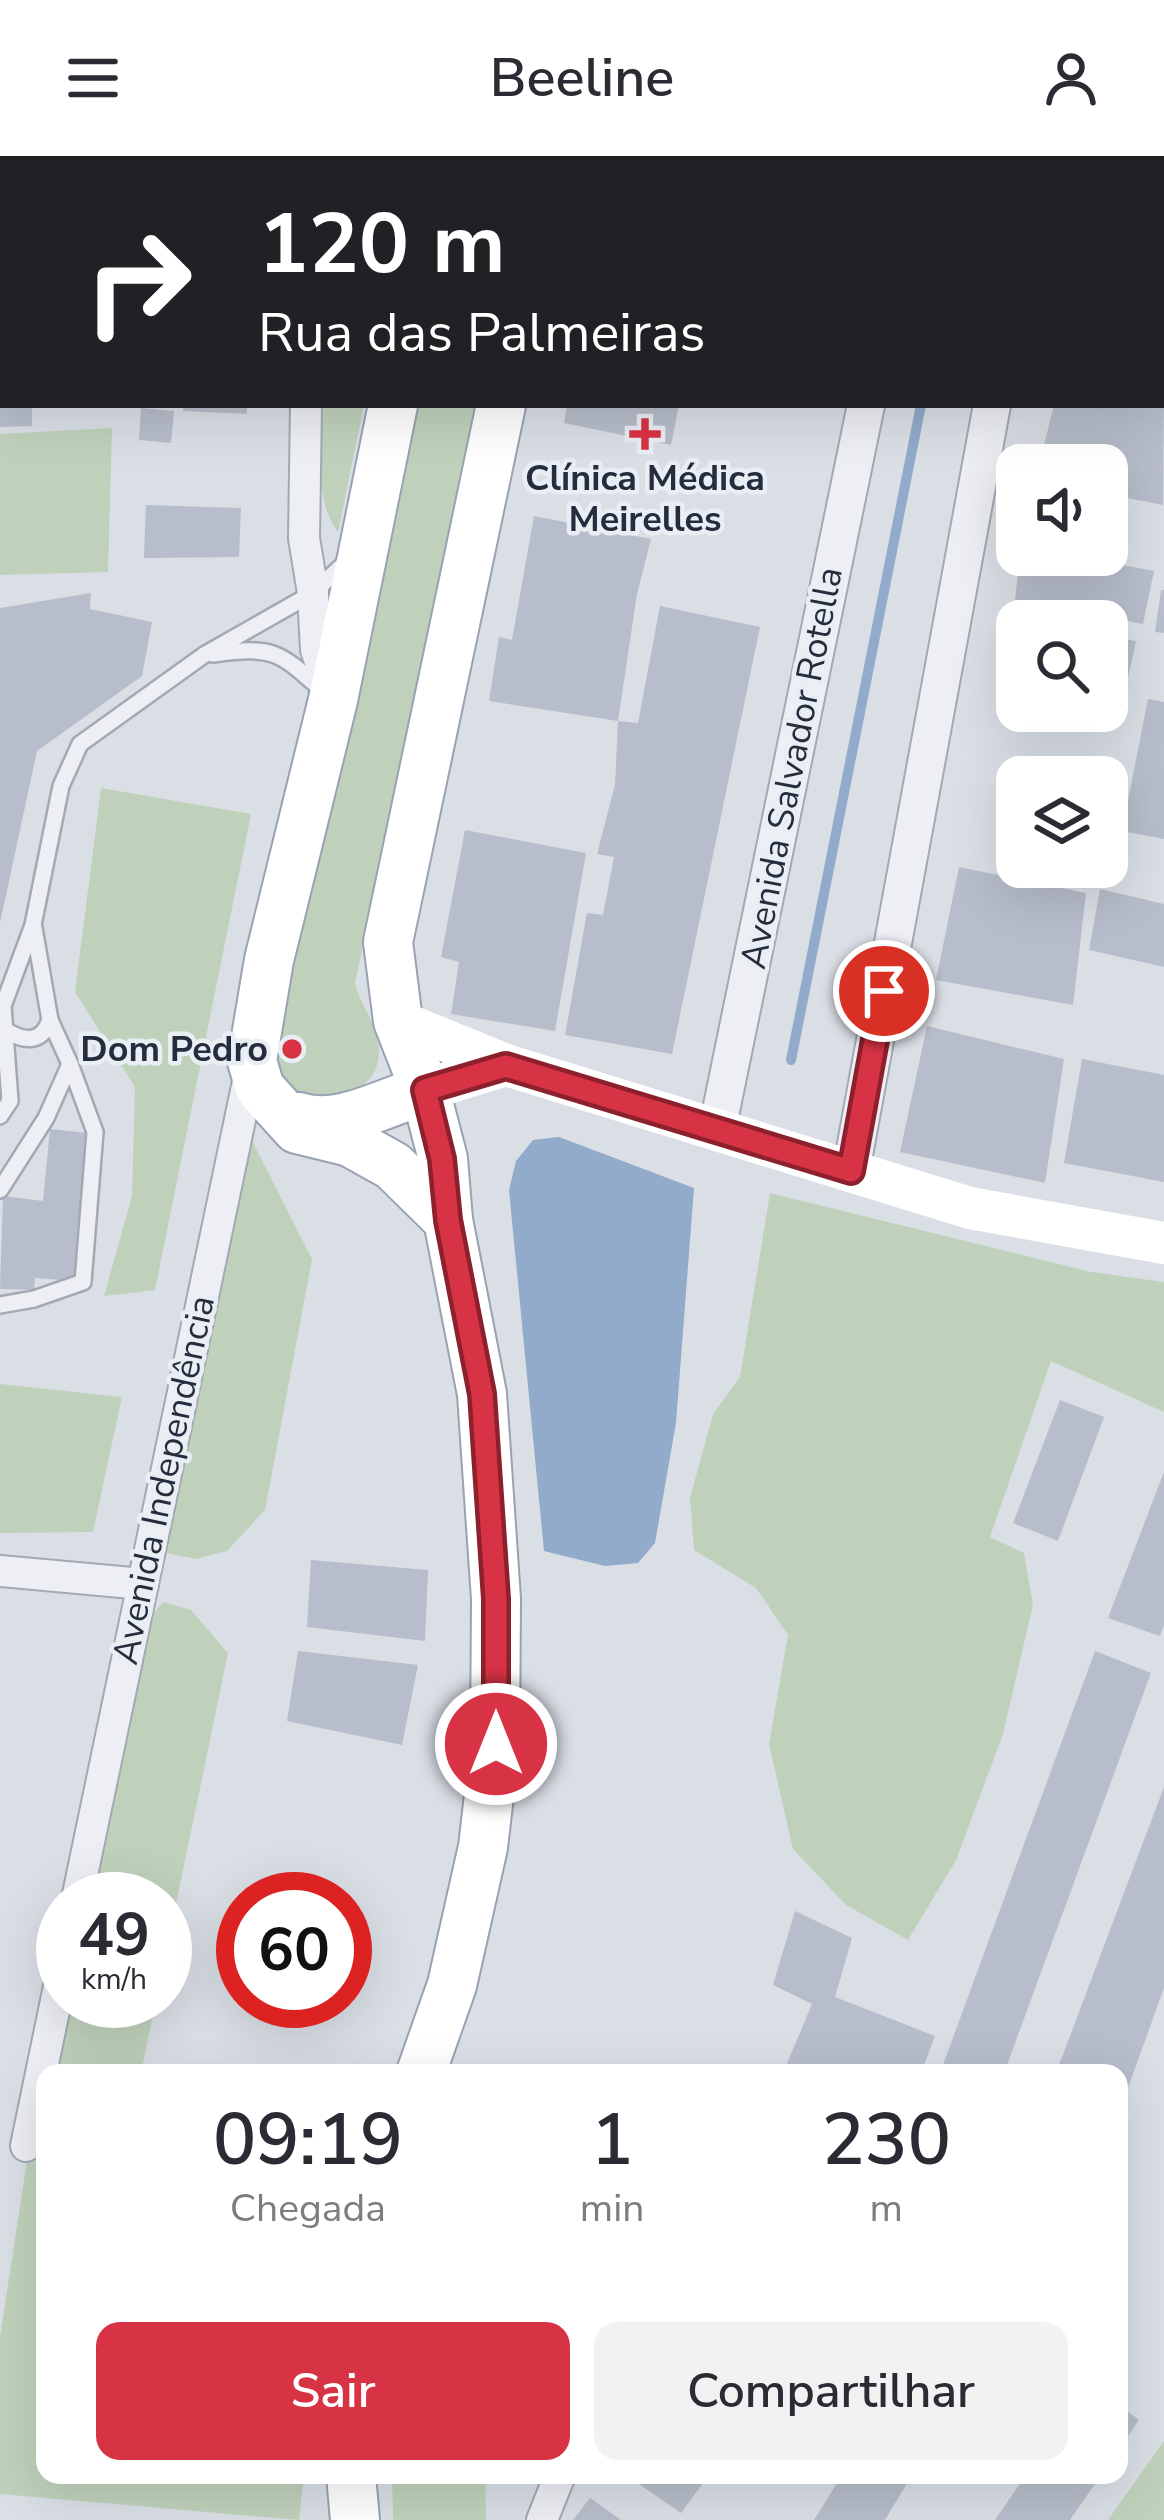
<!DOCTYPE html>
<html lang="pt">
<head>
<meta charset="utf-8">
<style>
  body { margin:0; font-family:"Nunito Sans",sans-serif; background:#f2f2f3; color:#2b2b33; height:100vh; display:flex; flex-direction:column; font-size:45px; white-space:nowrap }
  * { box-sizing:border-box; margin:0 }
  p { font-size:39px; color:#7c7c81 }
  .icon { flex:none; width:66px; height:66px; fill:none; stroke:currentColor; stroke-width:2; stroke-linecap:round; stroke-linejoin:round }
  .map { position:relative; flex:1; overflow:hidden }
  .side { position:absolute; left:36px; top:1908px; width:1092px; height:420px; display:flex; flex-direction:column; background:#fff; border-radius:24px; box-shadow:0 12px 48px #0002 }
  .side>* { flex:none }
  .guide { position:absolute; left:0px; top:0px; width:1164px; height:252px; box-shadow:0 12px 48px #0002; background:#202124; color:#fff; overflow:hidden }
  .tools { position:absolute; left:996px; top:288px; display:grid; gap:24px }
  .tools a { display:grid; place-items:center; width:132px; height:132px; border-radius:24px; background:#fff; box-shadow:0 12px 48px #0002; font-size:60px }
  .speed { position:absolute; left:36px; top:1716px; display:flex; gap:24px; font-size:60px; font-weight:700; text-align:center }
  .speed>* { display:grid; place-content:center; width:156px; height:156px; border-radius:50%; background:#fff; box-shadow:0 12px 48px #0002; line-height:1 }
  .speed small { font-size:30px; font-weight:400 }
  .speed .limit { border:18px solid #d22; background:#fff; color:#111 }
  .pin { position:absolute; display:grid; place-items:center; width:102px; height:102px; color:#fff; margin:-51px; border:6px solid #fff; border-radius:50%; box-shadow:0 3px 12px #0007 }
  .me { position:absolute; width:132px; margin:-66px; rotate:0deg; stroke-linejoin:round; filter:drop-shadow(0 0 9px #0008) }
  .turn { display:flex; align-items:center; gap:42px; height:252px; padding:0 60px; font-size:54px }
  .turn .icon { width:156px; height:156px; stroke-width:2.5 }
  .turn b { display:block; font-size:84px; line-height:102px }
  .eta { display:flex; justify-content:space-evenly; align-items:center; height:204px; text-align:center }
  .eta b { font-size:72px; font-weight:600; line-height:84px }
  .cta { display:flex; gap:24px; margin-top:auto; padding:24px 60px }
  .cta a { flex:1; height:138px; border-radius:24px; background:#d83345; color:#fff; font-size:48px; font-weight:600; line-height:138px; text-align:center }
  .cta a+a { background:#f2f2f3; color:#2b2b33 }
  header { display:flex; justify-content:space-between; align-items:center; height:156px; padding:0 60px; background:#fff; font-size:54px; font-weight:600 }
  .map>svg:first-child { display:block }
  .green { fill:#bfd1bb }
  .water { fill:#92abca }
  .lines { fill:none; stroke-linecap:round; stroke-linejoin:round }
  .stream { stroke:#92abca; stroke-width:10 }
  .building { fill:#b7bdca }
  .service-casing { stroke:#a3a9b3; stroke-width:20 }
  .minor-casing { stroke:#a3a9b3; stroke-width:34 }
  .tertiary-casing { stroke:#a3a9b3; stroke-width:40 }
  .primary-casing { stroke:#99a2b3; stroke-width:52 }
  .service { stroke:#edeff5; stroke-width:15 }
  .minor { stroke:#edeff5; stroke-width:30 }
  .tertiary { stroke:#edeff5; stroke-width:36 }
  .secondary { stroke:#fff; stroke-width:42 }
  .primary { stroke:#fff; stroke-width:48 }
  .route-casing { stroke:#8c212d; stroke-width:30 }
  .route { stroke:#d83345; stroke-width:21 }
  .poi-dot { fill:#d83345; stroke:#e9eef4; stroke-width:4.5 }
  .labels { text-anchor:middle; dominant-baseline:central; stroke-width:9; stroke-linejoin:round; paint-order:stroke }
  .poi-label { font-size:36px; font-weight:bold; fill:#242c3d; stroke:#e9eef4 }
  .street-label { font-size:36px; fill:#242c3d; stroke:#e9eef4 }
</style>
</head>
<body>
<header><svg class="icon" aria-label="menu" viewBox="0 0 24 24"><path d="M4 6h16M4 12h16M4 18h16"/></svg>Beeline<svg class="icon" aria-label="person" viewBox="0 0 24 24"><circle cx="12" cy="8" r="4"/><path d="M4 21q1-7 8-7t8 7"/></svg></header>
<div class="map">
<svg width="1164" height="2364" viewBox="0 0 1164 2364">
  <rect width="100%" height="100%" fill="#dadfe6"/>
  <g class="green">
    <path d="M324 249H364L338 376C313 344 321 288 324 249Z"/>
    <path d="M409 249H480L355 827C361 852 381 872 379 899 376 934 335 950 305 941 285 935 277 913 270 896Z"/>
    <polygon points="112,272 108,416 0,419 0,278"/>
    <polygon points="101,632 251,658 155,1134 104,1140 132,1040 135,931 75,836"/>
    <polygon points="250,981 312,1103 265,1354 227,1395 196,1403 166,1397"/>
    <polygon points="770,1037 1091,1116 1164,1126 1164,1256 1051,1205 990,1381 1024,1397 1033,1449 1003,1578 956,1704 908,1784 846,1749 793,1693 769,1588 788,1479 756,1432 694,1394 690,1342 713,1258 740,1221"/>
    <polygon points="0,1228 122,1241 93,1376 0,1377"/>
    <polygon points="163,1446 191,1454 228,1497 165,1801 165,1743 91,1743 149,1463"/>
    <polygon points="69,1845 156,1845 141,1917 54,1917"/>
    <polygon points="27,2005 45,2006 45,2319 304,2319 299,2364 0,2338 0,2181"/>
    <polygon points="1164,2285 1164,2364 1108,2364"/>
    <polygon points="392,2319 485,2319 486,2364 393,2364"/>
  </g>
  <polygon class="water" points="559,981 694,1032 676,1267 655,1387 638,1407 605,1410 544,1395 509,1034 516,1005 533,984"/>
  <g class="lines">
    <g class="stream">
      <polyline points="970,3 971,0"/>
      <polyline points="791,904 921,249"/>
    </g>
  </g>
  <g class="building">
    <polygon points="0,249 32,249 32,270 0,271"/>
    <polygon points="183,249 247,249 247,258 183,255"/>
    <polygon points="567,249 679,249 671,289 564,267"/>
    <polygon points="1054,249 1164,249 1163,349 1107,338 1107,309 1039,309"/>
    <polygon points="141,252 174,255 171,287 139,284"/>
    <polygon points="146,349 241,352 239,401 144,402"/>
    <polygon points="534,360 651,383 637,438 618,565 489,545 499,481 512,484"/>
    <polygon points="1020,399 1069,399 1154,415 1143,468 1015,444"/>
    <polygon points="1161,434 1164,434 1164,477 1155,476"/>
    <polygon points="91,437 90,453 152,466 142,520 37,595 0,767 0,452"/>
    <polygon points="660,450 760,471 672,898 565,879 587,757 603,759 614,701 597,698 615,629 618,565 638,567"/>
    <polygon points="1007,463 1017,465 1017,517 998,513"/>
    <polygon points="1107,480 1136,485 1124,540 1107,536"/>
    <polygon points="1148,543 1164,546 1164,683 1122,675"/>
    <polygon points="465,674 586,697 555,875 451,858 459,806 441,801"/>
    <polygon points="959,711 1086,737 1073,849 936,824"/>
    <polygon points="1100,733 1164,748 1164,811 1089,794"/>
    <polygon points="927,870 1064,903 1045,1027 900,996"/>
    <polygon points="1082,903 1164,919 1164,1026 1064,1007"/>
    <polygon points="50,973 88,977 75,1125 35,1122 34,1134 0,1133 3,1040 43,1045"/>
    <polygon points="1060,1244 1104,1261 1058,1385 1013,1367"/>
    <polygon points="1164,1316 1164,1469 1160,1480 1108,1462"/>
    <polygon points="311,1404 428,1414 425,1485 307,1471"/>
    <polygon points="298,1495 418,1509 402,1589 287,1565"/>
    <polygon points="1095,1495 1151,1517 1004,1917 940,1917"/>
    <polygon points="1164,1631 1164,1832 1120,1954 1119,1917 1056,1917"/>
    <polygon points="795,1755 852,1782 835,1841 935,1880 921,1917 783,1917 812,1848 773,1829"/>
    <polygon points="1119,2249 1139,2264 1119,2293"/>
    <polygon points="626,2319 709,2319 681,2357"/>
    <polygon points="842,2319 912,2319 885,2364 814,2364"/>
    <polygon points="1026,2319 1101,2319 1070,2364 995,2364"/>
    <polygon points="590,2342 621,2364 573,2364"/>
  </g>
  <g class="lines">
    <defs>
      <g id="service">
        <path d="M213 498C275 490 278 495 324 536"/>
        <path d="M5 874C23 885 41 889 50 864"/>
        <polyline points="0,960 10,945 3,850 33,769 61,630 80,588 204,499 313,437 346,406"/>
        <polyline points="0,1034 46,962 70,908 50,864 34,772"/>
        <polyline points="0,1149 34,1143 83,1126 95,976 70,908"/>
      </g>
      <g id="minor">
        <polyline points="338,3 339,0"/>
        <polyline points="1161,160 1164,161"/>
        <polyline points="306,249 304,382 313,437 316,494 330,534"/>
        <polyline points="0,1415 143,1428"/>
        <polyline points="77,1743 251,911"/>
        <polyline points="26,1990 63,1811"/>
        <polyline points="542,2364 560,2319"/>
      </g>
      <g id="tertiary">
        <polyline points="916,3 917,0"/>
        <polyline points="1039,3 1040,0"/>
        <polyline points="717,974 866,249"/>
        <polyline points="851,1015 992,249"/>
      </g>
      <g id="primary">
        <polyline points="447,3 447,0"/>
        <polyline points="552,3 553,0"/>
        <polyline points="393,249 333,544 269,804 252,905 260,932 297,973 350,986 393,1010 448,1064"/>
        <path d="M299 961C339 974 387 945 425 934"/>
        <polyline points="421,1917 452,1829 483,1691 495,1588 496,1443 482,1238 448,1064 443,1003 425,934 398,865 388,786 501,249"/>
        <polyline points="351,2319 355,2364"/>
      </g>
    </defs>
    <use href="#service" class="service-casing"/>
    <use href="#minor" class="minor-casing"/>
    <use href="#tertiary" class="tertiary-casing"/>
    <use href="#primary" class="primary-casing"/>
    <use href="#service" class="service"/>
    <use href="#minor" class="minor"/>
    <use href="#tertiary" class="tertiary"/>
    <g class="secondary">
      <polyline points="398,865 506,909 970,1052 1164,1087"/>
      <polyline points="425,934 506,909"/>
    </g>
    <use href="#primary" class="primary"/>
  </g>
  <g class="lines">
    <defs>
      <polyline id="route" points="496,1588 496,1443 482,1238 448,1064 442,1003 425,934 506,910 851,1015 884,835"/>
    </defs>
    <use href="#route" class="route-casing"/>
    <use href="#route" class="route"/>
  </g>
  <g class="poi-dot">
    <path d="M639 260h12v12h12v12h-12v12h-12v-12h-12v-12h12z"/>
    <circle cx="292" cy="893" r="12"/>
  </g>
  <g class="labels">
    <g class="poi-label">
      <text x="645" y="322">Clínica Médica<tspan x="645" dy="41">Meirelles</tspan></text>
      <text x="268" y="893" text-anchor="end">Dom Pedro</text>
    </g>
    <g class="street-label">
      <text transform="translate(792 612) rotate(-79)">Avenida Salvador Rotella</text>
      <text transform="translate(164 1324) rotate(-78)">Avenida Independência</text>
    </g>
  </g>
</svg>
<div class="tools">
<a><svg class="icon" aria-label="sound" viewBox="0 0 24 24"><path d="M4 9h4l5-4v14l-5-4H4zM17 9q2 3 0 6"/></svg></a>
<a><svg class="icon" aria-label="search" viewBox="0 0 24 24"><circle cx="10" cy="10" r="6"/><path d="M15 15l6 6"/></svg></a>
<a><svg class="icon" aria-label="layers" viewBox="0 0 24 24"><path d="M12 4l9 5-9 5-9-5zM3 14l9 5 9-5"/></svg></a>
</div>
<div class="speed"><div>49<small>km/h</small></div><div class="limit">60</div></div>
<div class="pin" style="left:884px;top:835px;background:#d93025"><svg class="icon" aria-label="arrive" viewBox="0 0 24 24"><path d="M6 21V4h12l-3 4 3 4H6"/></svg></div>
<svg class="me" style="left:496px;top:1588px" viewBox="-20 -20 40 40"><circle r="17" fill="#d83345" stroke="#fff" stroke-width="3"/><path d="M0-11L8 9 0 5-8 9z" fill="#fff"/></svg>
<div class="guide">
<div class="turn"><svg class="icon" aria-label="right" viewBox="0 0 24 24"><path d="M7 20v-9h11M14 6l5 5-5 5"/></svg><div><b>120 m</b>Rua das Palmeiras</div></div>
</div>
<section class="side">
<div class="eta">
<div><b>09:19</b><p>Chegada</p></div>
<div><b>1</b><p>min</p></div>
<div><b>230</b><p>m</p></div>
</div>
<div class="cta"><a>Sair</a><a>Compartilhar</a></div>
</section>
</div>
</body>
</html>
